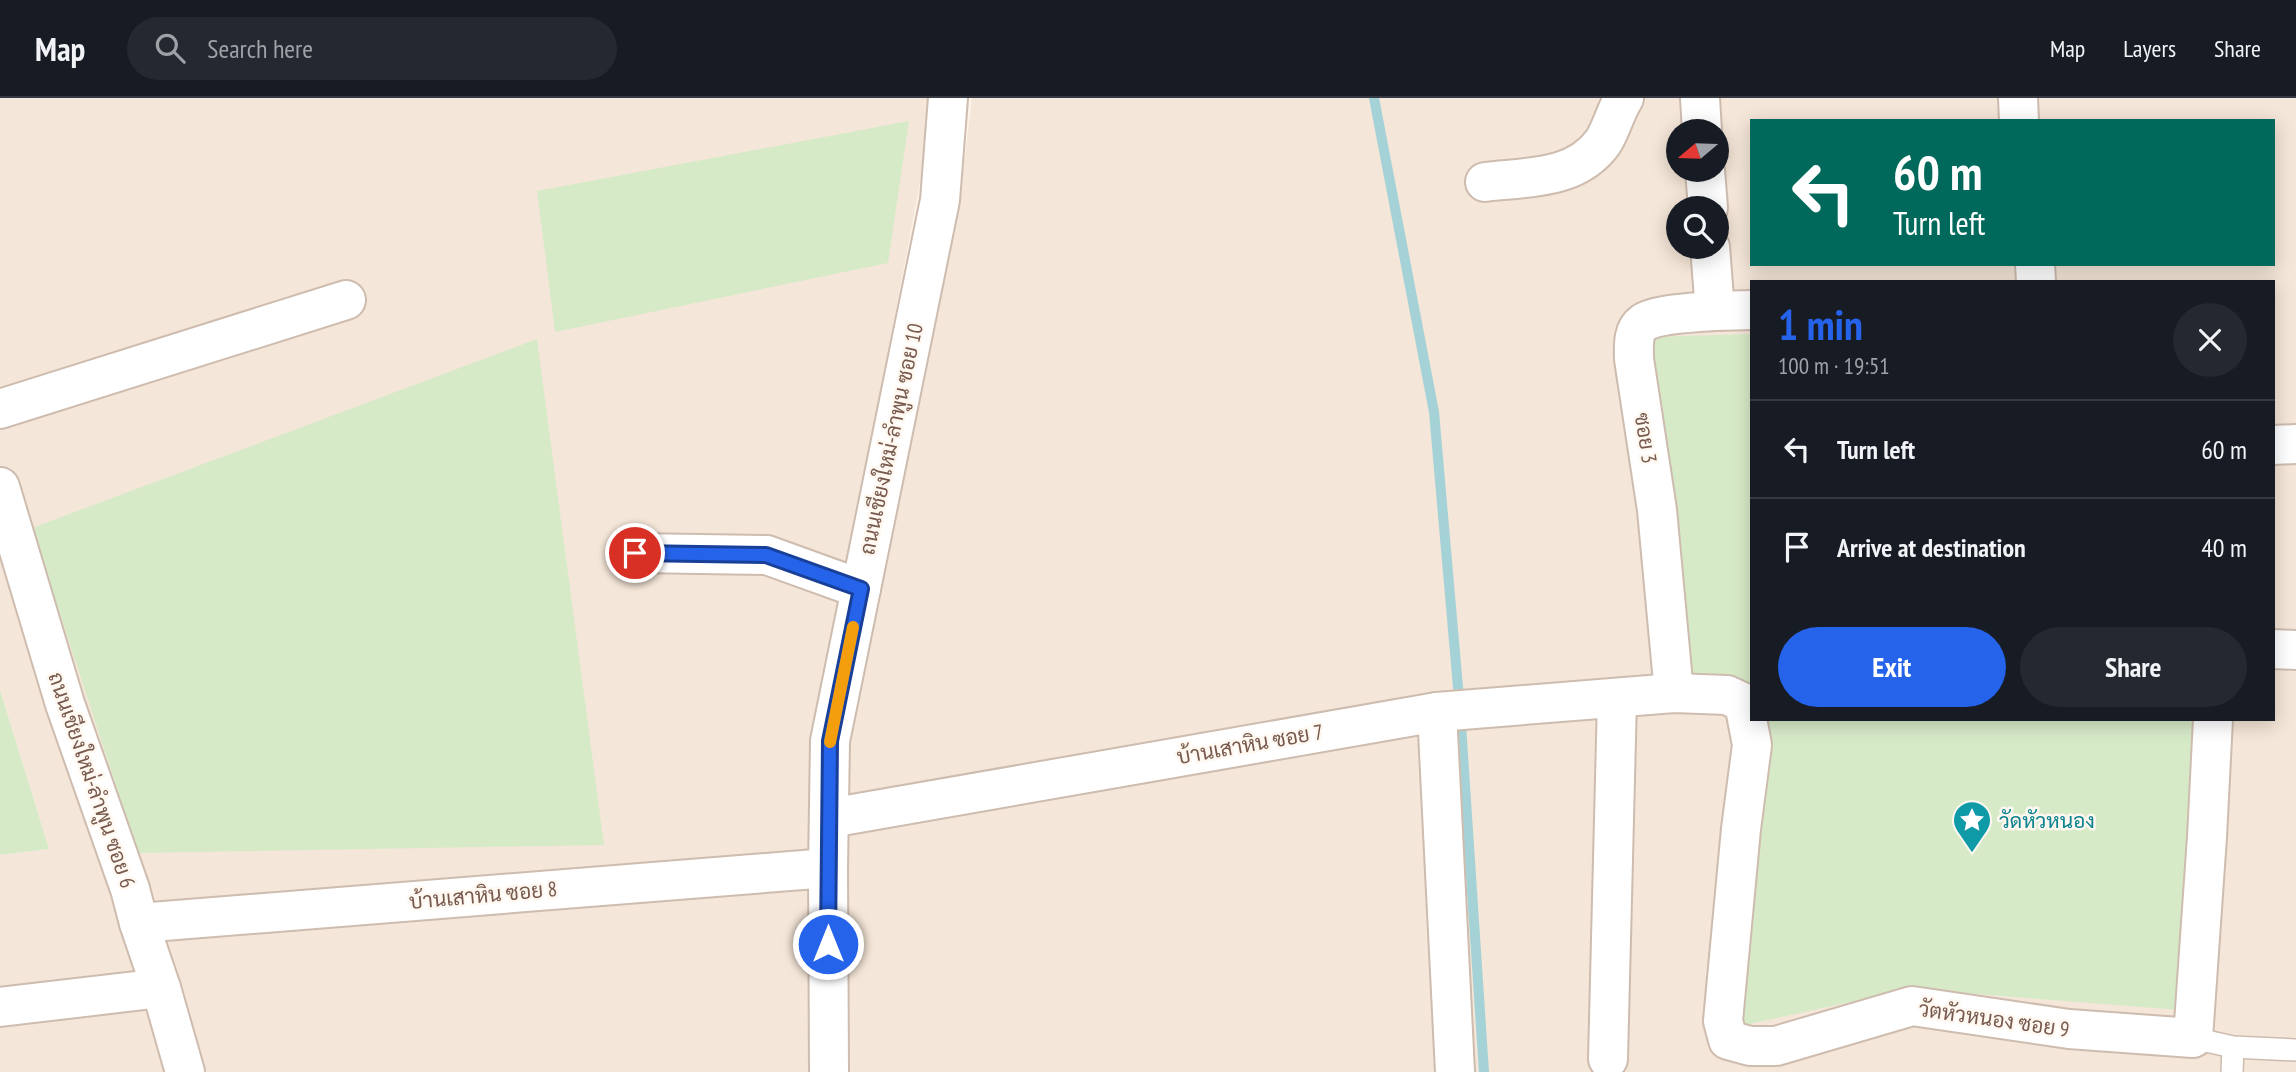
<!DOCTYPE html>
<html lang="en">
<head>
<meta charset="utf-8">
<style>
  body { margin:0; font-family:"PT Sans Narrow",Sarabun,sans-serif; background:#242831; color:#f1f3f6; height:100vh; display:flex; flex-direction:column; font-size:26px; white-space:nowrap }
  * { box-sizing:border-box; margin:0 }
  p { font-size:23px; color:#9ea1a6 }
  .icon { flex:none; width:38px; height:38px; fill:none; stroke:currentColor; stroke-width:2; stroke-linecap:round; stroke-linejoin:round }
  .map { position:relative; flex:1; overflow:hidden }
  .side { position:absolute; left:1750px; top:182px; width:525px; height:441px; display:flex; flex-direction:column; background:#171b24; border-radius:0px; box-shadow:0 4px 18px #0003 }
  .side>* { flex:none }
  .banner { position:absolute; left:1750px; top:21px; width:525px; height:147px; border-radius:0px; box-shadow:0 4px 18px #0003; background:#00695c; color:#fff; overflow:hidden }
  .needle { width:46px; rotate:251deg }
  .buttons { position:absolute; left:1666px; top:21px; display:grid; gap:14px }
  .buttons a { display:grid; place-items:center; width:63px; height:63px; border-radius:50%; background:#171b24; box-shadow:0 4px 18px #0003; font-size:35px }
  .pin { position:absolute; display:grid; place-items:center; width:60px; height:60px; color:#fff; margin:-30px; border:4px solid #fff; border-radius:50%; box-shadow:0 2px 7px #0007 }
  .me { position:absolute; width:77px; margin:-38px; rotate:0deg; stroke-linejoin:round; filter:drop-shadow(0 0 5px #0008) }
  .turn { display:flex; align-items:center; gap:24px; height:147px; padding:0 28px; font-size:32px }
  .turn .icon { width:91px; height:91px; stroke-width:2.5 }
  .turn b { display:block; font-size:49px; line-height:60px }
  .round { display:grid; place-items:center; flex:none; width:74px; height:74px; border-radius:37px; background:#242831 }
  .head { display:flex; align-items:center; justify-content:space-between; height:119px; padding:0 28px }
  h1 { font-size:42px; font-weight:700; line-height:52px; color:#2563eb }
  .primary-button { display:flex; gap:14px; margin-top:auto; padding:14px 28px }
  .primary-button a { flex:1; height:80px; border-radius:42px; background:#2563eb; color:#fff; font-size:28px; font-weight:700; line-height:80px; text-align:center }
  .primary-button a+a { background:#242831; color:#f1f3f6 }
  ul { padding:0; list-style:none }
  li { display:flex; align-items:center; gap:21px; height:98px; padding:0 28px; border-top:2px solid #363941 }
  li div { flex:1 }
  li b { display:block; font-size:26px }
  li em { font-style:normal }
  header { display:flex; align-items:center; gap:42px; box-sizing:border-box; height:98px; padding:0 35px; background:#171b24; border-bottom:2px solid #363941 }
  header strong { font-size:33px }
  nav { display:flex; gap:38px; margin-inline-start:auto; font-size:24px }
  .search { width:490px; height:63px; background:#242831; display:flex; align-items:center; gap:18px; box-sizing:border-box; padding:0 24px; border-radius:38px; color:#9ea1a6; font-size:26px }
  .map>svg:first-child { display:block }
  .residential { fill:#f4e6d8; fill-rule:evenodd }
  .green { fill:#d7eac8 }
  .lines { fill:none; stroke-linecap:round; stroke-linejoin:round }
  .stream { stroke:#a5d2d7; stroke-width:10 }
  .lane-casing { stroke:#cebcaf; stroke-width:24 }
  .street-casing { stroke:#cebcaf; stroke-width:42 }
  .lane { stroke:#fff; stroke-width:21 }
  .street { stroke:#fff; stroke-width:38 }
  .route-casing { stroke:#184099; stroke-width:18 }
  .route { stroke:#2563eb; stroke-width:12 }
  .slow { stroke:#f59e0b; stroke-width:12 }
  .labels { text-anchor:middle; dominant-baseline:central; stroke-width:5; stroke-linejoin:round; paint-order:stroke }
  .street-label { font-size:21px; fill:#775a4d; stroke:#fff8f1 }
  .culture-label { font-size:21px; fill:#0d838f; stroke:#fff8f1; text-anchor:start }
</style>
</head>
<body>
<header>
<strong>Map</strong>
<div class="search"><svg class="icon" aria-label="search" viewBox="0 0 24 24"><circle cx="10" cy="10" r="6"/><path d="M15 15l6 6"/></svg>Search here</div>
<nav><a>Map</a><a>Layers</a><a>Share</a></nav>
</header>
<div class="map">
<svg width="2296" height="974" viewBox="0 0 2296 974">
  <rect width="100%" height="100%" fill="#fcf4ea"/>
  <g class="residential">
    <polygon points="0,0 928,0 924,63 813,653 814,974 0,974 0,757 49,751 0,592"/>
    <path d="M972 0H2296V974H847V646L960 97ZM1752 23H2273V166H1752ZM1678 33H1717V72H1678ZM1678 110H1717V149H1678ZM1752 184H2273V621H1752Z"/>
  </g>
  <g class="green">
    <polygon points="909,23 888,165 555,234 537,93"/>
    <polygon points="1752,236 1752,598 1686,582 1649,239"/>
    <polygon points="537,241 604,747 138,755 32,430"/>
    <polygon points="0,592 49,751 0,757"/>
    <polygon points="1762,621 2201,621 2181,912 1910,891 1740,928"/>
  </g>
  <g class="lines">
    <polyline class="stream" points="1374,0 1434,314 1460,612 1484,974"/>
    <defs>
      <g id="lane">
        <polyline points="2193,940 2233,949 2296,952"/>
        <polyline points="2232,974 2233,949"/>
      </g>
      <g id="street">
        <polyline points="1700,0 1702,33"/>
        <polyline points="2018,0 2019,23"/>
        <polyline points="1705,72 1708,110"/>
        <path d="M1485 84C1527 79 1576 82 1603 44 1612 30 1615 14 1624 0"/>
        <polyline points="2035,166 2036,184"/>
        <polyline points="1715,213 1752,212"/>
        <polyline points="0,311 346,202"/>
        <polyline points="2273,347 2296,346"/>
        <polyline points="0,389 65,606 130,791 139,825 161,890 185,974"/>
        <polyline points="635,455 767,457 861,491"/>
        <polyline points="2273,551 2296,552"/>
        <path d="M1674 595 1657 412 1634 261C1634 250 1632 233 1643 225 1655 216 1699 214 1715 213L1710 149"/>
        <polyline points="1437,614 1455,974"/>
        <polyline points="830,720 1437,614 1674,595 1727,597 1744,605 1752,647 1741,731 1723,923 1728,942 1750,948 1776,948 1912,908 2069,931 2193,940 2207,739 2213,621"/>
        <polyline points="139,825 828,770"/>
        <polyline points="0,909 161,890"/>
        <polyline points="1608,961 1617,601"/>
        <polyline points="829,974 828,770 830,643 940,102 948,0"/>
      </g>
    </defs>
    <use href="#lane" class="lane-casing"/>
    <use href="#street" class="street-casing"/>
    <use href="#lane" class="lane"/>
    <use href="#street" class="street"/>
  </g>
  <g class="lines">
    <defs>
      <polyline id="route" points="635,455 766,457 861,491 830,643 828,846"/>
    </defs>
    <use href="#route" class="route-casing"/>
    <use href="#route" class="route"/>
    <polyline class="slow" points="830,644 853,529"/>
  </g>
  <defs>
    <symbol id="sight-pin" viewBox="-11 -11 22 30"><path d="M0 17L-7.5 6A9.5 9.5 0 1 1 7.5 6Z" fill="#0f9aa8" stroke="#fff8f1"/><path d="M0-6L1.8-2.2L6-1.7L2.9 1.2L3.7 5.4L0 3.3L-3.7 5.4L-2.9 1.2L-6-1.7L-1.8-2.2Z" fill="#fff"/></symbol>
  </defs>
  <g fill-rule="evenodd">
    <use href="#sight-pin" x="1950" y="700" width="44" height="60"/>
  </g>
  <g class="labels">
    <g class="street-label">
      <text transform="translate(1646 340) rotate(81)">ซอย 3</text>
      <text transform="translate(891 341) rotate(-78)">ถนนเชียงใหม่-ลำพูน ซอย 10</text>
      <text transform="translate(1250 646) rotate(-10)">บ้านเสาหิน ซอย 7</text>
      <text transform="translate(92 682) rotate(71)">ถนนเชียงใหม่-ลำพูน ซอย 6</text>
      <text transform="translate(483 797) rotate(-5)">บ้านเสาหิน ซอย 8</text>
      <text transform="translate(1994 921) rotate(8)">วัตหัวหนอง ซอย 9</text>
    </g>
    <g class="culture-label">
      <text x="1999" y="722">วัดหัวหนอง</text>
    </g>
  </g>
</svg>
<div class="buttons">
<a><svg class="needle" viewBox="-14 -14 28 28"><path d="M0-13l5 13h-10z" fill="#e53935"/><path d="M0 13l5-13h-10z" fill="#9ea1a6"/></svg></a>
<a><svg class="icon" aria-label="search" viewBox="0 0 24 24"><circle cx="10" cy="10" r="6"/><path d="M15 15l6 6"/></svg></a>
</div>
<div class="pin" style="left:635px;top:455px;background:#d93025"><svg class="icon" aria-label="arrive" viewBox="0 0 24 24"><path d="M6 21V4h12l-3 4 3 4H6"/></svg></div>
<svg class="me" style="left:828px;top:846px" viewBox="-20 -20 40 40"><circle r="17" fill="#2563eb" stroke="#fff" stroke-width="3"/><path d="M0-11L8 9 0 5-8 9z" fill="#fff"/></svg>
<div class="banner">
<div class="turn"><svg class="icon" aria-label="left" viewBox="0 0 24 24"><path d="M17 20v-9H6M10 6l-5 5 5 5"/></svg><div><b>60 m</b>Turn left</div></div>
</div>
<section class="side">
<div class="head"><div><h1>1 min</h1><p>100 m · 19:51</p></div><a class="round"><svg class="icon" aria-label="close" viewBox="0 0 24 24"><path d="M6 6l12 12M18 6L6 18"/></svg></a></div>
<ul>
<li><svg class="icon" aria-label="left" viewBox="0 0 24 24"><path d="M17 20v-9H6M10 6l-5 5 5 5"/></svg><div><b>Turn left</b></div><em>60 m</em></li>
<li><svg class="icon" aria-label="arrive" viewBox="0 0 24 24"><path d="M6 21V4h12l-3 4 3 4H6"/></svg><div><b>Arrive at destination</b></div><em>40 m</em></li>
</ul>
<div class="primary-button"><a>Exit</a><a>Share</a></div>
</section>
</div>
</body>
</html>
